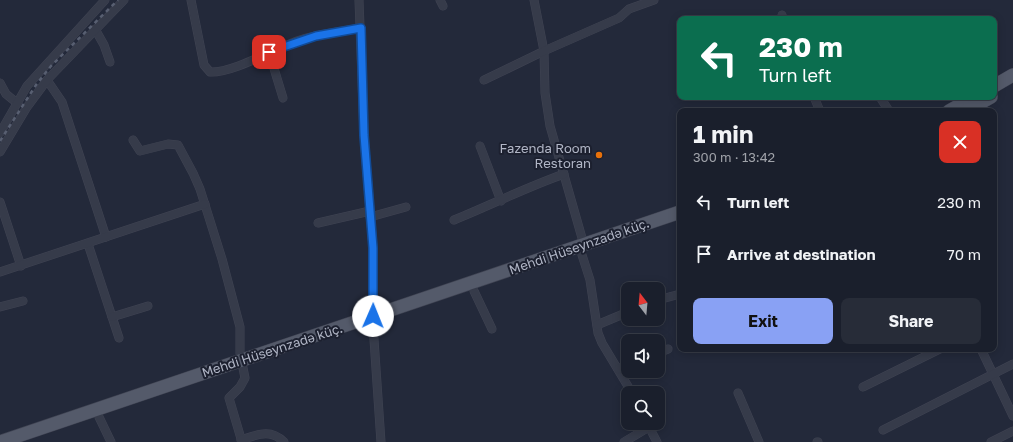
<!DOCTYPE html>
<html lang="en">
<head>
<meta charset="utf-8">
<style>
  body { margin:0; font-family:"Golos Text",sans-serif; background:#272c38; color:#f1f3f6; height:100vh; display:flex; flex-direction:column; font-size:15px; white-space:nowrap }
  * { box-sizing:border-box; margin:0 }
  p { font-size:13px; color:#9fa2a9 }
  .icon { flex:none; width:22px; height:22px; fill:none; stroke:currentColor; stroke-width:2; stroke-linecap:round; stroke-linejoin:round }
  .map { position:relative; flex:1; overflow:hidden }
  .drawer { position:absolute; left:677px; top:108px; width:320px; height:244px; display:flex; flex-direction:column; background:#1a1f2c; border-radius:8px; box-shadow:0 2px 10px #0003,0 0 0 1px #383d48 }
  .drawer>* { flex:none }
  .banner { position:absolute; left:677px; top:16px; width:320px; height:84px; border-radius:8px; box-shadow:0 2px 10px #0003,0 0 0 1px #383d48; background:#0b6e4f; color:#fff; overflow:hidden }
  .needle { width:26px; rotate:344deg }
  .controls { position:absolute; left:621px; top:282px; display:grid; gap:8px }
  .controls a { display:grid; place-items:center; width:44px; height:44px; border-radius:8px; background:#1a1f2c; box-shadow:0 2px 10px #0003,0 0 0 1px #383d48; font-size:20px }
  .pin { position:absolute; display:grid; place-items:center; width:34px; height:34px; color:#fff; margin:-17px; border-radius:8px; box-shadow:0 2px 6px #0006 }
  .me { position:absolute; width:44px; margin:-22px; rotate:1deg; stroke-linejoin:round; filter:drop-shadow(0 0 3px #0008) }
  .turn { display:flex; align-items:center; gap:14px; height:84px; padding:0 16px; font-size:18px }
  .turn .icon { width:52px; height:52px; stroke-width:2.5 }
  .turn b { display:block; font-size:28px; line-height:34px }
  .round { display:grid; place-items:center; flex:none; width:42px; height:42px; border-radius:8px; background:#272c38 }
  .head { display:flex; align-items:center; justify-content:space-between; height:68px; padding:0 16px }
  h1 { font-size:24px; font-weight:700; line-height:30px }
  .button { display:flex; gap:8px; margin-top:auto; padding:8px 16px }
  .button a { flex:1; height:46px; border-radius:8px; background:#89a1f4; color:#111; font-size:16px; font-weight:700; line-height:46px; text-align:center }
  .button a+a { background:#272c38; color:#f1f3f6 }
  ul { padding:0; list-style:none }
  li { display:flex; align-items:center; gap:12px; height:52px; padding:0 16px }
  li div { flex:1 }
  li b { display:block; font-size:15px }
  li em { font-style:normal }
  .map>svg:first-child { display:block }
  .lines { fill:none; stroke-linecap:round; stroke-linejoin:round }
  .minor-casing { stroke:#404453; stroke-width:9 }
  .primary-casing { stroke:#404453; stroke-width:14 }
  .minor { stroke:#363b4a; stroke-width:8 }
  .primary { stroke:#545a6a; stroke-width:13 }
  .rail { stroke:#585f71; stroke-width:2.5; stroke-dasharray:4 4; stroke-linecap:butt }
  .route-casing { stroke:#114b97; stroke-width:10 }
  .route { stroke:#1a73e8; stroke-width:7 }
  .food-dot { fill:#e8710a; stroke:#1c202f; stroke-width:1.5 }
  .labels { text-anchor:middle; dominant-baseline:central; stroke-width:4; stroke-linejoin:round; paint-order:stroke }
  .poi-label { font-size:13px; fill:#b1b6c6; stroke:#1c202f; text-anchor:end }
  .street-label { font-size:13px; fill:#b1b6c6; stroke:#1c202f }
</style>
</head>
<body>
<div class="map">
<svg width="1013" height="442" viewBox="0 0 1013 442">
  <rect width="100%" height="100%" fill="#23293a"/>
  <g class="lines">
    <defs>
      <g id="minor">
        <path d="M191 0 204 65 210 72C233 73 274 49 297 41 317 34 339 32 361 28"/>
        <polyline points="359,0 364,135 373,248 373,316"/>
        <polyline points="440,0 443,6"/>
        <polyline points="534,0 544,51 545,93 550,126 584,245"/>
        <polyline points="782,15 783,19"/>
        <polyline points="95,29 104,45 110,62"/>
        <polyline points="269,52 283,98"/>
        <polyline points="47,80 62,102 106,237"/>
        <polyline points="484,80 544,51 619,18 629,9 654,0"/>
        <polyline points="0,83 6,94 17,103"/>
        <polyline points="814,97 820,111"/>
        <polyline points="880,97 889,111"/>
        <polyline points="0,133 27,86 105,0"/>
        <polyline points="133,140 140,151 168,144 178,145 193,173 200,189 222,259 240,327 240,353 245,378 240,387 229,398 242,442"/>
        <polyline points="480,146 501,201"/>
        <polyline points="0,152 27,107 47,80 124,0"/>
        <polyline points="0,202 21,266"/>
        <polyline points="370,217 406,207"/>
        <path d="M454 220C491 205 527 187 564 174"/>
        <polyline points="318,223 370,211"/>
        <polyline points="88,244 119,338"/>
        <polyline points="582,255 590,280 598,333 602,343 632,393"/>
        <polyline points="0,272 205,204"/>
        <polyline points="474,291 492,329"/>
        <polyline points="658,300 680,294"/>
        <polyline points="0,307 23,301"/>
        <polyline points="112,317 148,306"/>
        <polyline points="373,325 381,442"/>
        <polyline points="597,325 628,312"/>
        <polyline points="981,349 1013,416"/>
        <polyline points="658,353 668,349"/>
        <polyline points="618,369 628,365"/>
        <polyline points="863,387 940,349"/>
        <polyline points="738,393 759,442"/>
        <polyline points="99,417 111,442"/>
        <polyline points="647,423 657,442"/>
        <polyline points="883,430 1013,364"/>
        <path d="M241 440C257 435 270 428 284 442"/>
        <polyline points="624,442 649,427"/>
        <polyline points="817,442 818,442"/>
        <polyline points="991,442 1013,431"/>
      </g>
      <g id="primary">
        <polyline points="994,86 1013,75"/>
        <polyline points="949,111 974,97"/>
        <polyline points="966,111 991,97"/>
        <polyline points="0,442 680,212"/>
      </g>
    </defs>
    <use href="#minor" class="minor-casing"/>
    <use href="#primary" class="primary-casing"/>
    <use href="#minor" class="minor"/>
    <use href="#primary" class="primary"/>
    <polyline class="rail" points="0,141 36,85 51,66 118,0"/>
  </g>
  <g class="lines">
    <defs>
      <polyline id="route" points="269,52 316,36 361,28 364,135 373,248 373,316"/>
    </defs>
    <use href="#route" class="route-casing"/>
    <use href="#route" class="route"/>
  </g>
  <circle class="food-dot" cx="599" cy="155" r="4"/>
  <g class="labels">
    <g class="poi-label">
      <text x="591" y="148">Fazenda Room<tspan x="591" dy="15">Restoran</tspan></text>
    </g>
    <g class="street-label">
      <text transform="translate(579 246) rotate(-19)">Mehdi Hüseynzadə küç.</text>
      <text transform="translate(272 350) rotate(-18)">Mehdi Hüseynzadə küç.</text>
    </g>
  </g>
</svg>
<div class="controls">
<a><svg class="needle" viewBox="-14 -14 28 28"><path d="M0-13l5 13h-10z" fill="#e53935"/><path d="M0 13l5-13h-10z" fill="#9fa2a9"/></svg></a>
<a><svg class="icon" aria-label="sound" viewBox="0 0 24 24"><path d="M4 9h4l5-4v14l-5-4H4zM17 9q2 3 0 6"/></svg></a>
<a><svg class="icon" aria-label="search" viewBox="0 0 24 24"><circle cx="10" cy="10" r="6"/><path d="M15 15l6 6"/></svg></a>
</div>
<div class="pin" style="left:269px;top:52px;background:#d93025"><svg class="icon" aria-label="arrive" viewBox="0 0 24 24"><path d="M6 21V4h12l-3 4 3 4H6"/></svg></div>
<svg class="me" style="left:373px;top:316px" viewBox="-20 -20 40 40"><circle r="19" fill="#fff"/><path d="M0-13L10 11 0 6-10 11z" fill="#1a73e8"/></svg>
<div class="banner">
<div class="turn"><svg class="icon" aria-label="left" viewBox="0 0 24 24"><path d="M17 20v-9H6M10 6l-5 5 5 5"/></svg><div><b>230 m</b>Turn left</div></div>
</div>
<section class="drawer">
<div class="head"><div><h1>1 min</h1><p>300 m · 13:42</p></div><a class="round" style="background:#d93025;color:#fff"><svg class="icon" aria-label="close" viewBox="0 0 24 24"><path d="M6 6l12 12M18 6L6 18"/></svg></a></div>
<ul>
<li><svg class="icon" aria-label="left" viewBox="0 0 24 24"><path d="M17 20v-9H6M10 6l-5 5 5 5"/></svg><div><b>Turn left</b></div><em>230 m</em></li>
<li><svg class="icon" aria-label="arrive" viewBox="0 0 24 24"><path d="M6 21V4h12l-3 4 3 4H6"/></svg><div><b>Arrive at destination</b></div><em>70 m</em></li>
</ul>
<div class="button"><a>Exit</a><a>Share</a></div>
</section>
</div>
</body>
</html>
